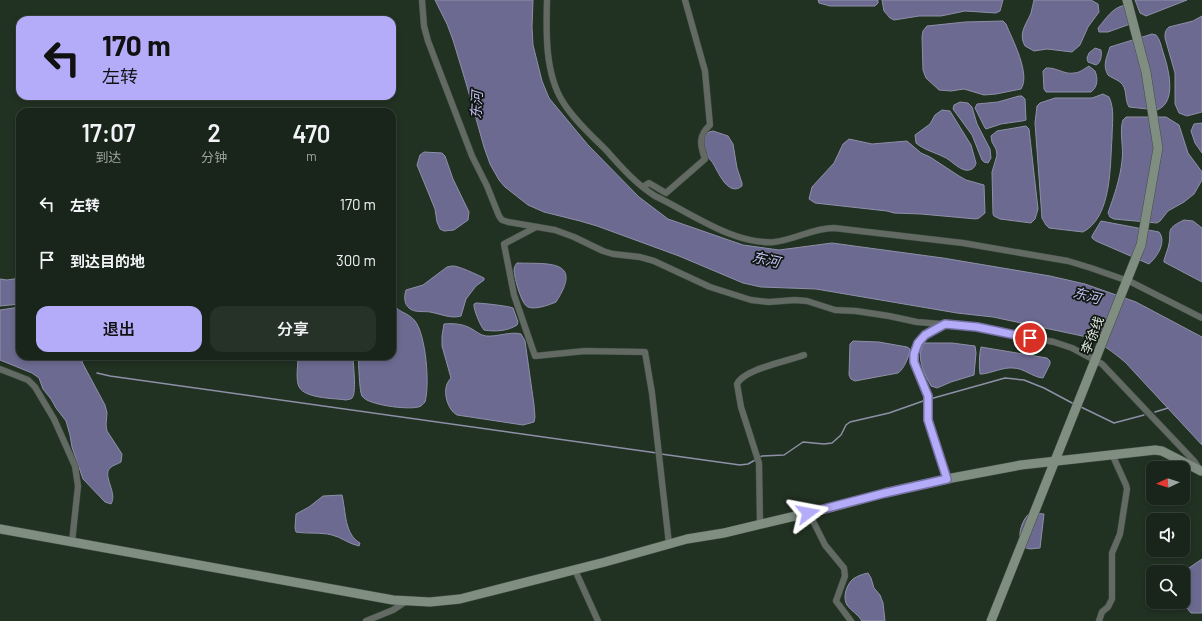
<!DOCTYPE html>
<html lang="zh">
<head>
<meta charset="utf-8">
<style>
  body { margin:0; font-family:Barlow,"Noto Sans SC",sans-serif; background:#263127; color:#f1f3f6; height:100vh; display:flex; flex-direction:column; font-size:15px; white-space:nowrap }
  * { box-sizing:border-box; margin:0 }
  p { font-size:13px; color:#9fa5a2 }
  .icon { flex:none; width:22px; height:22px; fill:none; stroke:currentColor; stroke-width:2; stroke-linecap:round; stroke-linejoin:round }
  .map { position:relative; flex:1; overflow:hidden }
  .panel { position:absolute; left:16px; top:108px; width:380px; height:252px; display:flex; flex-direction:column; background:#19251a; border-radius:12px; box-shadow:0 2px 6px #0003,0 0 0 1px #374239 }
  .panel>* { flex:none }
  .hud { position:absolute; left:16px; top:16px; width:380px; height:84px; border-radius:12px; box-shadow:0 2px 6px #0003,0 0 0 1px #374239; background:#b4acf9; color:#111; overflow:hidden }
  .needle { width:26px; rotate:266deg }
  .tools { position:absolute; left:1146px; top:461px; display:grid; gap:8px }
  .tools a { display:grid; place-items:center; width:44px; height:44px; border-radius:8px; background:#19251a; box-shadow:0 2px 6px #0003,0 0 0 1px #374239; font-size:20px }
  .pin { position:absolute; display:grid; place-items:center; width:34px; height:34px; color:#fff; margin:-17px; border:2px solid #fff; border-radius:50%; box-shadow:0 1px 4px #0007 }
  .me { position:absolute; width:44px; margin:-22px; rotate:77deg; stroke-linejoin:round; filter:drop-shadow(0 0 3px #0008) }
  .turn { display:flex; align-items:center; gap:14px; height:84px; padding:0 20px; font-size:18px }
  .turn .icon { width:52px; height:52px; stroke-width:2.5 }
  .turn b { display:block; font-size:28px; line-height:34px }
  .eta { display:flex; justify-content:space-evenly; align-items:center; height:68px; text-align:center }
  .eta b { font-size:24px; font-weight:600; line-height:28px }
  .cta { display:flex; gap:8px; margin-top:auto; padding:8px 20px }
  .cta a { flex:1; height:46px; border-radius:12px; background:#b4acf9; color:#111; font-size:16px; font-weight:600; line-height:46px; text-align:center }
  .cta a+a { background:#263127; color:#f1f3f6 }
  ul { padding:0; list-style:none }
  li { display:flex; align-items:center; gap:12px; height:56px; padding:0 20px }
  li div { flex:1 }
  li b { display:block; font-size:15px }
  li em { font-style:normal }
  .map>svg:first-child { display:block }
  .water { fill:#6d6a92; stroke:#8e90a8 }
  .lines { fill:none; stroke-linecap:round; stroke-linejoin:round }
  .stream { stroke:#8e90a8; stroke-width:1.5 }
  .street-casing { stroke:#3f4e40; stroke-width:7 }
  .secondary-casing { stroke:#3f4e40; stroke-width:10 }
  .street { stroke:#626a63; stroke-width:6 }
  .secondary { stroke:#808d81; stroke-width:9 }
  .route-casing { stroke:#7570a2; stroke-width:10 }
  .route { stroke:#b4acf9; stroke-width:7 }
  .labels { text-anchor:middle; dominant-baseline:central; stroke-width:3.5; stroke-linejoin:round; paint-order:stroke }
  .street-label { font-size:13px; fill:#dce7dd; stroke:#101710 }
  .water-label { font-size:14px; font-style:italic; fill:#c4c0f6; stroke:#101710 }
</style>
</head>
<body>
<div class="map">
<svg width="1202" height="621" viewBox="0 0 1202 621">
  <rect width="100%" height="100%" fill="#213122"/>
  <g class="water">
    <path d="M435 0H533L532 27 533 45 542 81 549 98 588 145 639 197 668 219 743 245 779 250 832 243 943 258 1050 276 1085 284 1136 302 1200 336 1202 337V445L1125 362C1113 352 1101 343 1087 337L993 317 957 313 816 289 761 287 743 283 679 256 597 226 580 221 544 212 528 205 505 187 499 180 490 164 484 147 466 83 453 40 447 24Z"/>
    <polygon points="818,0 878,0 878,3 875,6 830,6 819,3"/>
    <polygon points="882,0 1003,0 1000,11 996,13 965,11 941,16 919,16 894,20 890,18 884,11"/>
    <path d="M1034 0H1091L1098 4 1099 12 1088 27 1080 45 1072 52 1047 49 1034 51 1025 46C1018 33 1026 25 1031 13 1032 9 1033 4 1034 0Z"/>
    <polygon points="1135,0 1187,0 1146,16 1140,13"/>
    <path d="M1126 5 1133 23 1108 32H1099L1098 28C1106 19 1112 7 1126 5Z"/>
    <path d="M1202 16V112L1187 116 1179 113 1175 104V73L1165 38C1165 33 1165 30 1169 27L1193 21Z"/>
    <path d="M1003 21 1006 24C1012 39 1031 74 1021 89L996 94 984 95 964 89 951 91 939 90 926 78 923 70 922 37 923 31 927 26 965 22Z"/>
    <path d="M1152 34 1156 35C1160 39 1161 46 1163 52 1168 67 1178 102 1157 110L1129 107C1124 99 1128 88 1120 82 1116 79 1112 78 1108 75 1102 65 1107 57 1110 47Z"/>
    <path d="M1095 48 1101 50C1102 55 1101 63 1096 65L1088 62 1087 58 1089 53Z"/>
    <path d="M1089 66 1095 71C1098 78 1098 87 1091 92H1046L1044 89 1043 71 1046 68C1056 67 1065 75 1074 73 1079 73 1084 69 1089 66Z"/>
    <path d="M1103 94 1109 97C1115 109 1112 125 1112 138 1110 165 1112 217 1083 232L1049 228 1046 225 1042 218 1035 123 1037 106 1040 103 1055 98H1092Z"/>
    <polygon points="1019,96 1022,96 1025,99 1026,120 1022,121 1001,124 986,129 985,128 975,108 977,104 998,102"/>
    <polygon points="960,102 968,103 972,107 977,124 990,149 991,158 988,163 984,162 982,160 972,135 953,109 954,105"/>
    <path d="M942 110 950 111 971 145 976 163C975 168 971 171 965 170 957 168 951 160 944 157 934 152 924 150 916 143L915 135 930 124 935 115Z"/>
    <path d="M1126 117H1166L1179 125 1188 153 1202 172V180L1194 194 1184 202 1168 211 1160 221 1157 223 1114 219 1110 217 1108 213C1114 196 1120 179 1122 161 1124 148 1119 131 1123 120Z"/>
    <polygon points="1202,123 1202,153 1195,143 1191,131 1194,124"/>
    <polygon points="1026,126 1029,129 1038,209 1035,219 1031,223 1000,219 994,216 993,214 992,172 997,155 996,149 992,142 991,136 997,131"/>
    <path d="M713 131 728 136 733 144 737 168 742 183V186C729 197 719 174 714 165 712 161 709 159 707 155 702 149 703 137 709 132Z"/>
    <polygon points="849,139 872,144 907,141 921,153 930,157 959,176 966,180 984,185 985,213 979,218 976,219 921,214 894,213 887,211 815,203 809,199 812,187 834,163 843,144"/>
    <polygon points="424,152 442,153 445,156 453,179 469,212 468,220 454,230 444,231 440,229 437,222 435,209 417,165 420,155"/>
    <path d="M1184 220 1193 221 1202 228V282L1164 262V260C1165 256 1167 252 1168 248 1173 231 1163 230 1184 220Z"/>
    <path d="M1101 221 1159 232C1167 242 1157 257 1149 264L1096 241 1092 238V236Z"/>
    <path d="M517 263C548 264 584 259 556 302 549 305 535 310 528 307 521 304 515 279 514 271 514 268 515 265 517 263Z"/>
    <path d="M452 266C457 265 478 275 484 278V280L476 286 466 299 461 316C451 319 441 314 430 312 424 311 414 313 409 308 404 304 404 296 406 290L423 285 447 267Z"/>
    <polygon points="20,278 20,304 0,306 0,279 7,280"/>
    <path d="M392 298C395 314 406 310 415 321 426 335 430 385 425 402 423 404 421 407 418 407 408 410 367 405 362 396 359 390 359 364 358 356H392Z"/>
    <path d="M476 303C481 303 509 306 513 308L518 322 517 325C508 331 495 332 484 330 481 327 473 309 474 304Z"/>
    <path d="M20 307V356H80L83 364 105 405 107 413 106 425 107 431 122 454 121 462C118 464 113 465 110 468 102 476 118 493 111 504L105 502 83 479 72 447 70 435 66 421 56 408 51 399 43 389 39 378 32 373 0 360V310Z"/>
    <path d="M444 324C453 323 464 324 472 329 477 332 480 335 486 336 497 337 511 331 521 334L525 341 534 405 535 417 534 422 523 425 457 415C448 410 443 394 447 384 448 382 449 380 451 378L442 346V336Z"/>
    <path d="M853 341 879 342 907 347 910 349C909 357 904 369 898 373L855 381 851 379 849 375 850 344Z"/>
    <path d="M925 343H952L975 346 976 353 974 375 951 382 937 388 931 386C925 375 914 354 925 343Z"/>
    <path d="M981 347 1047 358 1050 361V364L1043 378C1032 377 1024 368 1013 368 1003 367 992 373 982 374H980C979 364 979 356 981 347Z"/>
    <path d="M298 356H353C353 364 357 393 352 398 350 400 349 399 346 400 334 398 301 399 298 384 296 376 298 365 298 356Z"/>
    <path d="M342 495C346 511 344 534 360 543L359 546C349 544 341 537 332 535 320 532 308 534 296 532L295 528 296 514 309 507 323 496Z"/>
    <path d="M1030 513 1044 514 1040 548 1030 549 1023 547C1022 544 1020 540 1020 537 1019 530 1024 517 1030 513Z"/>
    <polygon points="1202,559 1202,613 1191,613 1182,602 1183,572"/>
    <path d="M868 573 871 578 874 588 880 595 883 603 885 621H862C858 614 851 611 847 605 842 597 847 584 853 579 857 576 863 574 868 573Z"/>
  </g>
  <g class="lines">
    <g class="stream">
      <polyline points="97,373 110,376 657,453"/>
      <polyline points="930,399 1005,378 1024,380 1044,388 1074,404"/>
      <polyline points="1081,407 1114,423 1144,415"/>
      <polyline points="1155,412 1168,408"/>
      <polyline points="661,454 740,465 748,464 757,459"/>
      <polyline points="760,457 762,456 784,455 803,442 824,444 832,443 841,435 846,425 850,422 889,413 926,400"/>
    </g>
    <defs>
      <g id="street">
        <polyline points="422,0 424,26 428,41 472,156 487,186 499,216 502,220 508,222 555,230 574,237 603,251 613,254 640,257 654,261 710,287 751,300 769,302 795,300 807,301 835,310 856,311 889,316 917,322 977,327 1054,342 1072,348 1102,364 1194,461 1200,470"/>
        <path d="M547 0C546 32 545 74 563 102 574 120 591 135 606 150 621 167 636 184 655 196 691 213 734 245 774 242 794 240 813 228 834 228L963 243 1068 261 1091 268 1131 282 1202 318"/>
        <path d="M643 187 649 183 666 193 705 159C700 145 698 136 710 125L705 71 685 0"/>
        <polyline points="536,227 504,244 514,295 535,356 585,351 645,352 652,393 669,544"/>
        <polyline points="943,324 925,335 920,339 916,346 914,362 928,396 928,420 947,479"/>
        <polyline points="0,369 28,380 35,387 54,419 75,466 78,486 72,542"/>
        <polyline points="809,513 825,545 844,568 845,576 836,601 851,621"/>
        <path d="M760 524 759 463 741 407 737 384C744 369 788 361 804 355"/>
        <polyline points="575,570 598,621"/>
        <polyline points="366,621 393,610 405,602"/>
        <polyline points="1099,621 1102,612 1108,607 1112,599 1112,553 1120,534 1127,489 1126,485 1112,454"/>
      </g>
      <g id="secondary">
        <polyline points="0,529 393,600 430,602 460,599 605,562 687,539 724,533 833,507 885,493 952,478 1021,465 1155,450 1162,451 1201,471"/>
        <polyline points="991,621 1141,245 1158,148 1146,72 1127,0"/>
      </g>
    </defs>
    <use href="#street" class="street-casing"/>
    <use href="#secondary" class="secondary-casing"/>
    <use href="#street" class="street"/>
    <use href="#secondary" class="secondary"/>
  </g>
  <g class="lines">
    <defs>
      <polyline id="route" points="808,513 885,493 947,479 928,420 928,396 914,362 914,354 918,343 925,335 945,324 977,327 1030,338"/>
    </defs>
    <use href="#route" class="route-casing"/>
    <use href="#route" class="route"/>
  </g>
  <g class="labels">
    <g class="street-label">
      <text transform="translate(1092 335) rotate(-68)">李徐线</text>
    </g>
    <g class="water-label">
      <text transform="translate(476 105) rotate(-87)">东河</text>
      <text transform="translate(766 259) rotate(12)">东河</text>
      <text transform="translate(1087 295) rotate(15)">东河</text>
    </g>
  </g>
</svg>
<div class="tools">
<a><svg class="needle" viewBox="-14 -14 28 28"><path d="M0-13l5 13h-10z" fill="#e53935"/><path d="M0 13l5-13h-10z" fill="#9fa5a2"/></svg></a>
<a><svg class="icon" aria-label="sound" viewBox="0 0 24 24"><path d="M4 9h4l5-4v14l-5-4H4zM17 9q2 3 0 6"/></svg></a>
<a><svg class="icon" aria-label="search" viewBox="0 0 24 24"><circle cx="10" cy="10" r="6"/><path d="M15 15l6 6"/></svg></a>
</div>
<div class="pin" style="left:1030px;top:338px;background:#d93025"><svg class="icon" aria-label="arrive" viewBox="0 0 24 24"><path d="M6 21V4h12l-3 4 3 4H6"/></svg></div>
<svg class="me" style="left:808px;top:513px" viewBox="-20 -20 40 40"><path d="M0-17L14 15 0 8-14 15z" fill="#b4acf9" stroke="#fff" stroke-width="4"/></svg>
<div class="hud">
<div class="turn"><svg class="icon" aria-label="left" viewBox="0 0 24 24"><path d="M17 20v-9H6M10 6l-5 5 5 5"/></svg><div><b>170 m</b>左转</div></div>
</div>
<section class="panel">
<div class="eta">
<div><b>17:07</b><p>到达</p></div>
<div><b>2</b><p>分钟</p></div>
<div><b>470</b><p>m</p></div>
</div>
<ul>
<li><svg class="icon" aria-label="left" viewBox="0 0 24 24"><path d="M17 20v-9H6M10 6l-5 5 5 5"/></svg><div><b>左转</b></div><em>170 m</em></li>
<li><svg class="icon" aria-label="arrive" viewBox="0 0 24 24"><path d="M6 21V4h12l-3 4 3 4H6"/></svg><div><b>到达目的地</b></div><em>300 m</em></li>
</ul>
<div class="cta"><a>退出</a><a>分享</a></div>
</section>
</div>
</body>
</html>
